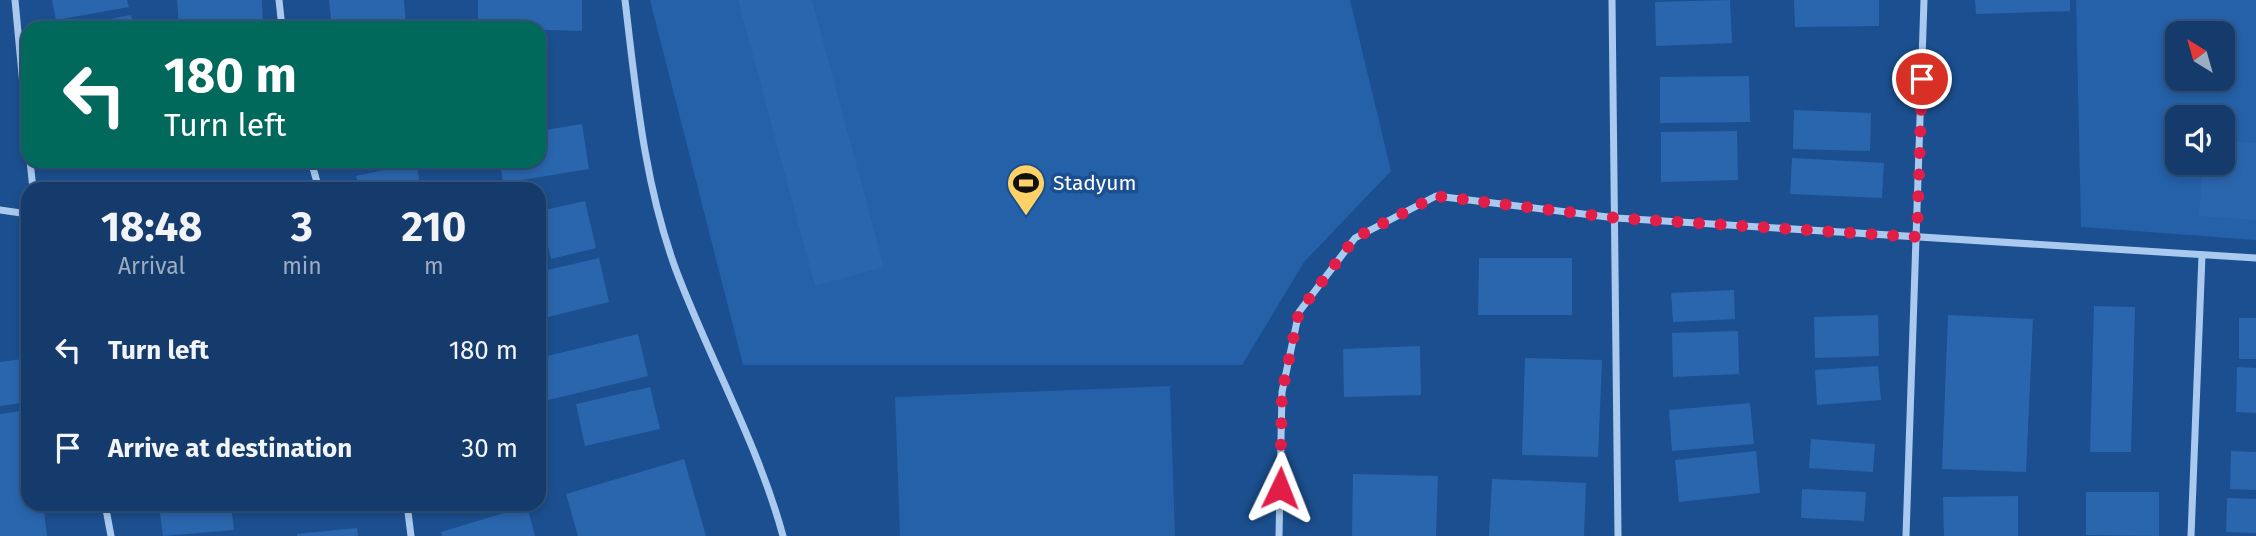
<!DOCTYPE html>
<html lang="en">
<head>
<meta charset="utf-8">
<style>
  body { margin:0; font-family:"Fira Sans",sans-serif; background:#214673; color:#f1f3f6; height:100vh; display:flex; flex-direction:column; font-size:26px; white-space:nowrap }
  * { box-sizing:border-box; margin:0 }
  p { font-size:23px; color:#9dadc1 }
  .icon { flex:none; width:38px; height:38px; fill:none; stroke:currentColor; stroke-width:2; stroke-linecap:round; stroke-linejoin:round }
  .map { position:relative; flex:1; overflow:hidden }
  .side { position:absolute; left:21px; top:182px; width:525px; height:329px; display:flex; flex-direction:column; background:#143b6b; border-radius:21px; box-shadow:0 4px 10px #0003,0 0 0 2px #33557e }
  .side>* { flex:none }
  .guide { position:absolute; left:21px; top:21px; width:525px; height:147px; border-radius:21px; box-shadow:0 4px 10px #0003,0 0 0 2px #33557e; background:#00695c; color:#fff; overflow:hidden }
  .needle { width:46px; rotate:323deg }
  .controls { position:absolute; left:2165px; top:21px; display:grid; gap:14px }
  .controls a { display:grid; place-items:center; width:70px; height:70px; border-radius:14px; background:#143b6b; box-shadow:0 4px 10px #0003,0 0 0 2px #33557e; font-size:35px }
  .pin { position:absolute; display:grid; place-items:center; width:60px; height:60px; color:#fff; margin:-30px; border:4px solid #fff; border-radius:50%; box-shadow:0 2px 7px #0007 }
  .me { position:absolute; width:77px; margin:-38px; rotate:2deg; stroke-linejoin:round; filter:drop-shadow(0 0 5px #0008) }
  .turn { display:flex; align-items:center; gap:24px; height:147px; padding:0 28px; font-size:32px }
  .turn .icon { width:91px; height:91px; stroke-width:2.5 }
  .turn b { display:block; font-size:49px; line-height:60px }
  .eta { display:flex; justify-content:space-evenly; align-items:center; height:119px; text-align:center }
  .eta b { font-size:42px; font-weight:700; line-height:49px }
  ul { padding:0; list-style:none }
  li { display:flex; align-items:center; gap:21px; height:98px; padding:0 28px }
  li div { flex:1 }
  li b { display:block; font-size:26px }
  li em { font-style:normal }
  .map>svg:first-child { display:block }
  .green { fill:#2461a8; fill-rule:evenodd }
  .building { fill:#2a66ad }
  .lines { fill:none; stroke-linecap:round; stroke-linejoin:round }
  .minor { stroke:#a9c9ee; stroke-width:7 }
  .route { stroke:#e11d48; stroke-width:12; stroke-dasharray:0 21.6 }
  .labels { text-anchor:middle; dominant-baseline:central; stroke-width:7; stroke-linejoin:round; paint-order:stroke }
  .poi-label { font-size:21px; fill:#fff; stroke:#1b4f8f; text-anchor:start }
</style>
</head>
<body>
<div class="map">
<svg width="2256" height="536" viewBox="0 0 2256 536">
  <rect width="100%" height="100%" fill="#1b4f8f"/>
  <g class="green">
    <polygon points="650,0 1350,0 1391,171 1304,262 1242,365 743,365"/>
    <path d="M2076 0H2256V240L2081 227ZM2177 33H2222V79H2177ZM2177 117H2222V163H2177Z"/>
    <polygon points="1170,386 1175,536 900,536 895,397"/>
  </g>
  <g class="building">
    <polygon points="52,0 127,0 129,7 56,20"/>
    <polygon points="177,0 262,0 263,28 179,28"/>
    <polygon points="329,0 404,0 406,28 332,28"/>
    <polygon points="478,0 582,0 582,31 478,28"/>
    <polygon points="738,0 812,0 884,267 815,286"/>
    <polygon points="1730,0 1732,43 1656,46 1655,2"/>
    <polygon points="1794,0 1879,0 1879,26 1795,27"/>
    <polygon points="1975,0 2070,0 2070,11 1976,14"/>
    <polygon points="131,15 134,28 68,28 68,27"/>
    <polygon points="1749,76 1750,122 1660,123 1660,77"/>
    <polygon points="1794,110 1871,113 1870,151 1793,149"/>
    <polygon points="582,124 589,169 503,183 500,161 539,161 539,131"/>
    <polygon points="1737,131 1738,180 1661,182 1661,132"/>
    <polygon points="2222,141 2256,143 2256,220 2199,216 2203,163 2222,163"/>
    <polygon points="1792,158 1884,163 1882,198 1790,194"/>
    <polygon points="416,163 421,189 359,189 356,176"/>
    <polygon points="585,201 596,248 551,259 540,211"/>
    <polygon points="599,258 609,302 544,318 539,296 539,272"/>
    <polygon points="1479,258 1572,258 1572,315 1478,315"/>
    <polygon points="1734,290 1735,319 1673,322 1671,293"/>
    <polygon points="2094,306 2135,307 2131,452 2090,452"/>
    <polygon points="1878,315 1879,356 1815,358 1814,317"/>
    <polygon points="1948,315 2033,319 2026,472 1942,469"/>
    <rect x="2239" y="318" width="17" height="41"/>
    <polygon points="1738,331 1739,374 1673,377 1672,333"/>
    <polygon points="638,334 648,376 540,402 539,358"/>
    <polygon points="1420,346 1421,395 1344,397 1343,349"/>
    <polygon points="1525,358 1602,360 1598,457 1522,455"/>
    <polygon points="23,359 28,402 0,406 0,362"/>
    <polygon points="1878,366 1881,400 1817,405 1815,370"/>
    <polygon points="2237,367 2256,368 2256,413 2236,412"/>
    <polygon points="650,387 660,429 585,446 576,404"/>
    <polygon points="1750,403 1754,444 1672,451 1669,410"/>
    <polygon points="28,410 28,504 43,504 47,536 0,536 0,414"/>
    <polygon points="1811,439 1875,444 1873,472 1809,468"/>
    <polygon points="1756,451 1760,493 1679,502 1675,460"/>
    <polygon points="2231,451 2256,452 2256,490 2230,489"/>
    <polygon points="684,459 706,536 578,536 566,494"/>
    <polygon points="1353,474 1438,476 1436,536 1352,536"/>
    <polygon points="1492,479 1586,483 1584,536 1489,536"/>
    <polygon points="1802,489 1866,492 1864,521 1801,518"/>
    <polygon points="2086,492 2159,492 2159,536 2086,535"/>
    <polygon points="2018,496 2018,536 1944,536 1943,497"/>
    <polygon points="2227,498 2256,499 2256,533 2226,532"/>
    <polygon points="159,504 231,504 234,530 163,536"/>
    <polygon points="527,506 535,536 442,536 441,532"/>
    <polygon points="357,528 358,536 297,536 297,534"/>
  </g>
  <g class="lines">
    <g class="minor">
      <polyline points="15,0 28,139"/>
      <polyline points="279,0 282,28"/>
      <path d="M625 0C636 92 644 183 676 270 710 360 758 444 783 536"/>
      <polyline points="1612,0 1618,536"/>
      <polyline points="30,161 33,189"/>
      <polyline points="311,161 319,189"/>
      <polyline points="0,210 28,214"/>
      <polyline points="105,504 111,536"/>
      <polyline points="407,504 411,536"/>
      <polyline points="1279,536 1282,392 1299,312 1355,238 1436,196 1616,218 2256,258"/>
      <polyline points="1906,536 1924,0"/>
      <polyline points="2191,536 2202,255"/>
    </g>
  </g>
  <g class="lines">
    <polyline class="route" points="1280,488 1282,392 1299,312 1355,238 1436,196 1616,218 1917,237 1922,79"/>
  </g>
  <defs>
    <symbol id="stadium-pin" viewBox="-11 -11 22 30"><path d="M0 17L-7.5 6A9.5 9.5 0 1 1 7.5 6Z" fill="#ffd166" stroke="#1b4f8f"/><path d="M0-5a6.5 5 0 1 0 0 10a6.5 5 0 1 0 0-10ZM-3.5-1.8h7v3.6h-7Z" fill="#111"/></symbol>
  </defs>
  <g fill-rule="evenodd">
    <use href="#stadium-pin" x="1004" y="161" width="44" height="60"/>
  </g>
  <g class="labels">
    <g class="poi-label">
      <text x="1053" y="183">Stadyum</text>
    </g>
  </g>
</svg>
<div class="controls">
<a><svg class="needle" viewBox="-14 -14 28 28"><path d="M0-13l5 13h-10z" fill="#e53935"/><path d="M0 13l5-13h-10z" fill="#9dadc1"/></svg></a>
<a><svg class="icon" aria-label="sound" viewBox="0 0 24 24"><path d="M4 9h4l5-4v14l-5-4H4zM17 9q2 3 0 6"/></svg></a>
</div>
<div class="pin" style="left:1922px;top:79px;background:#d93025"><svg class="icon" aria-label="arrive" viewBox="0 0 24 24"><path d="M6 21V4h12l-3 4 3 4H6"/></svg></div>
<svg class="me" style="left:1280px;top:488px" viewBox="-20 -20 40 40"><path d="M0-17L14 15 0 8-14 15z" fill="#e11d48" stroke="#fff" stroke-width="4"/></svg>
<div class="guide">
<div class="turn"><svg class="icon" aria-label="left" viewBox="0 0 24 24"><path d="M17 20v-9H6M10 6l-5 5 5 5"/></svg><div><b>180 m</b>Turn left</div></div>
</div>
<section class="side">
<div class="eta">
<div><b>18:48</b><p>Arrival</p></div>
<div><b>3</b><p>min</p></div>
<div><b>210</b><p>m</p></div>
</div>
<ul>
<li><svg class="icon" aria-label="left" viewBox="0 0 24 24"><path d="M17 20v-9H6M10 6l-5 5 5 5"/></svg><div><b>Turn left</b></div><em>180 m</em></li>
<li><svg class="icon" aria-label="arrive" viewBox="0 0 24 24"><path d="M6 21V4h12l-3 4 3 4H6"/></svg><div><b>Arrive at destination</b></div><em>30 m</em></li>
</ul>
</section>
</div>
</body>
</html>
